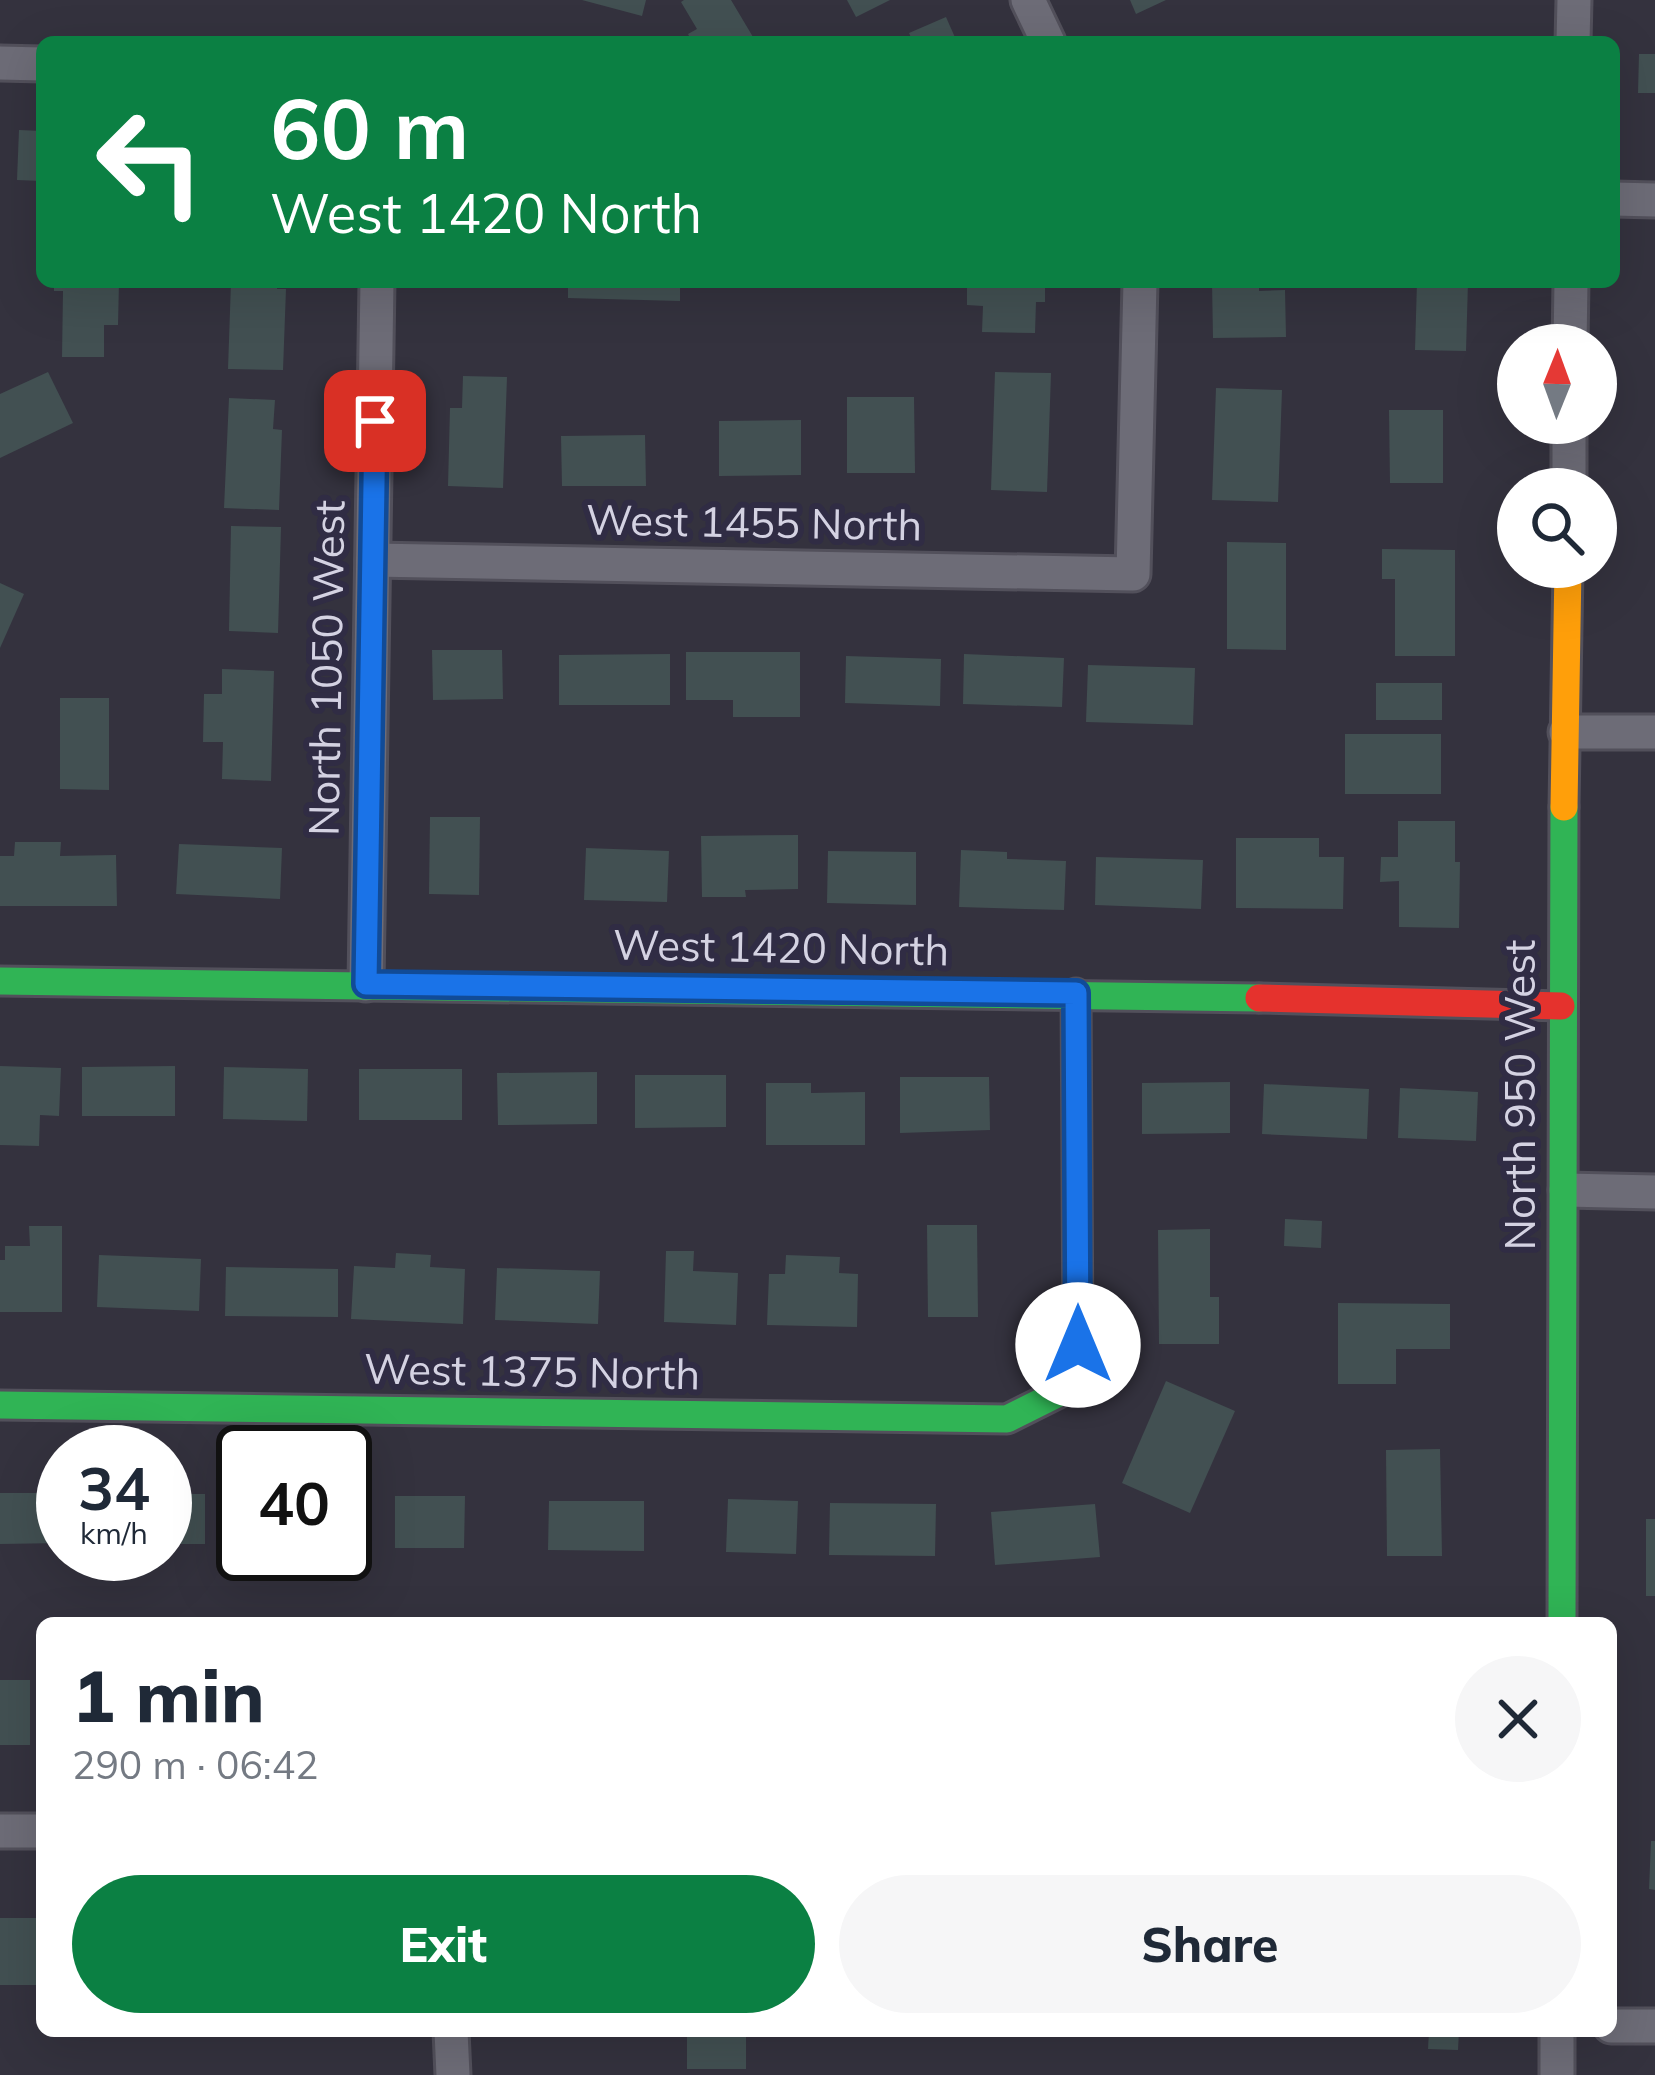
<!DOCTYPE html>
<html lang="en">
<head>
<meta charset="utf-8">
<style>
  body { margin:0; font-family:Mulish,sans-serif; background:#f6f6f7; color:#1f2937; height:100vh; display:flex; flex-direction:column; font-size:45px; white-space:nowrap }
  * { box-sizing:border-box; margin:0 }
  p { font-size:39px; color:#747a83 }
  .icon { flex:none; width:66px; height:66px; fill:none; stroke:currentColor; stroke-width:2; stroke-linecap:round; stroke-linejoin:round }
  .map { position:relative; flex:1; overflow:hidden }
  .side { position:absolute; left:36px; top:1617px; width:1581px; height:420px; display:flex; flex-direction:column; background:#fff; border-radius:18px; box-shadow:0 12px 48px #0002 }
  .side>* { flex:none }
  .hud { position:absolute; left:36px; top:36px; width:1584px; height:252px; border-radius:18px; box-shadow:0 12px 48px #0002; background:#0b8043; color:#fff; overflow:hidden }
  .needle { width:78px; rotate:1deg }
  .fabs { position:absolute; left:1497px; top:324px; display:grid; gap:24px }
  .fabs a { display:grid; place-items:center; width:120px; height:120px; border-radius:50%; background:#fff; box-shadow:0 12px 48px #0002; font-size:60px }
  .speed { position:absolute; left:36px; top:1425px; display:flex; gap:24px; font-size:60px; font-weight:700; text-align:center }
  .speed>* { display:grid; place-content:center; width:156px; height:156px; border-radius:50%; background:#fff; box-shadow:0 12px 48px #0002; line-height:1 }
  .speed small { font-size:30px; font-weight:400 }
  .speed .limit { border:6px solid #111; border-radius:18px; background:#fff; color:#111 }
  .pin { position:absolute; display:grid; place-items:center; width:102px; height:102px; color:#fff; margin:-51px; border-radius:24px; box-shadow:0 6px 18px #0006 }
  .me { position:absolute; width:132px; margin:-66px; rotate:0deg; stroke-linejoin:round; filter:drop-shadow(0 0 9px #0008) }
  .turn { display:flex; align-items:center; gap:42px; height:252px; padding:0 36px; font-size:54px }
  .turn .icon { width:156px; height:156px; stroke-width:2.5 }
  .turn b { display:block; font-size:84px; line-height:102px }
  .round { display:grid; place-items:center; flex:none; width:126px; height:126px; border-radius:63px; background:#f6f6f7 }
  .summary { display:flex; align-items:center; justify-content:space-between; height:204px; padding:0 36px }
  h1 { font-size:72px; font-weight:800; line-height:90px }
  .action { display:flex; gap:24px; margin-top:auto; padding:24px 36px }
  .action a { flex:1; height:138px; border-radius:72px; background:#0b8043; color:#fff; font-size:48px; font-weight:800; line-height:138px; text-align:center }
  .action a+a { background:#f6f6f7; color:#1f2937 }
  .map>svg:first-child { display:block }
  .building { fill:#425052 }
  .lines { fill:none; stroke-linecap:round; stroke-linejoin:round }
  .street-casing { stroke:#52505b; stroke-width:39 }
  .fast-casing { stroke:#52505b; stroke-width:33 }
  .slow-casing { stroke:#52505b; stroke-width:33 }
  .jam-casing { stroke:#52505b; stroke-width:33 }
  .street { stroke:#6d6c77; stroke-width:33 }
  .fast { stroke:#30b455; stroke-width:27 }
  .slow { stroke:#ff9f0a; stroke-width:27 }
  .jam { stroke:#e5322d; stroke-width:27 }
  .route-casing { stroke:#114b97; stroke-width:30 }
  .route { stroke:#1a73e8; stroke-width:21 }
  .labels { text-anchor:middle; dominant-baseline:central; stroke-width:12; stroke-linejoin:round; paint-order:stroke }
  .street-label { font-size:42px; fill:#d4d2e2; stroke:#302c44 }
</style>
</head>
<body>
<div class="map">
<svg width="1655" height="2075" viewBox="0 0 1655 2075">
  <rect width="100%" height="100%" fill="#34323e"/>
  <g class="building">
    <polygon points="582,0 646,0 642,16"/>
    <polygon points="684,0 731,0 756,42 692,42 688,34 697,29 681,2"/>
    <polygon points="847,0 890,0 856,17"/>
    <polygon points="1130,0 1166,0 1136,14"/>
    <polygon points="946,17 957,42 913,42 909,33"/>
    <polygon points="1639,54 1655,54 1655,93 1638,93"/>
    <polygon points="19,130 42,131 42,181 17,180"/>
    <polygon points="54,282 119,282 118,325 104,325 104,357 62,357 63,291 54,291"/>
    <polygon points="231,282 277,282 277,289 286,289 283,370 228,369"/>
    <polygon points="568,282 680,282 680,301 568,298"/>
    <polygon points="967,282 1045,282 1045,302 1036,302 1035,333 982,332 983,306 967,305"/>
    <polygon points="1212,282 1259,282 1259,291 1285,290 1286,337 1213,338"/>
    <polygon points="1417,282 1468,282 1466,351 1415,350"/>
    <polygon points="48,372 73,423 0,458 0,394"/>
    <polygon points="995,372 1051,373 1047,492 991,490"/>
    <polygon points="463,376 507,377 503,488 448,486 450,408 462,408"/>
    <polygon points="1216,388 1282,390 1278,502 1212,500"/>
    <polygon points="847,397 914,397 915,473 847,473"/>
    <polygon points="229,398 275,400 273,429 282,430 279,510 224,508"/>
    <polygon points="1389,410 1443,410 1443,483 1390,483"/>
    <polygon points="801,420 801,475 719,476 719,421"/>
    <polygon points="645,435 646,486 562,486 561,436"/>
    <polygon points="231,526 281,527 278,633 229,631"/>
    <polygon points="1227,542 1286,543 1286,650 1227,649"/>
    <polygon points="1382,549 1455,550 1455,656 1395,656 1395,579 1382,579"/>
    <polygon points="0,583 24,594 0,648"/>
    <polygon points="432,650 502,650 503,699 433,700"/>
    <polygon points="686,652 800,652 800,717 733,717 733,700 686,700"/>
    <polygon points="670,654 670,705 559,705 559,655"/>
    <polygon points="964,654 1064,658 1062,707 963,704"/>
    <polygon points="846,656 941,659 940,706 845,703"/>
    <polygon points="1088,665 1195,668 1193,725 1086,722"/>
    <polygon points="222,669 274,671 271,781 222,779 223,742 203,742 204,694 222,694"/>
    <rect x="1376" y="683" width="66" height="37"/>
    <polygon points="60,698 109,698 109,790 60,789"/>
    <rect x="1345" y="734" width="96" height="60"/>
    <polygon points="430,817 480,817 479,895 429,894"/>
    <polygon points="1398,821 1455,821 1455,862 1460,862 1459,928 1399,927 1399,881 1380,882 1381,857 1398,857"/>
    <polygon points="798,835 798,889 745,890 746,897 702,897 701,836"/>
    <polygon points="1236,838 1319,838 1319,857 1344,857 1343,909 1236,908"/>
    <polygon points="15,842 61,842 60,856 116,855 117,906 0,906 0,856 14,856"/>
    <polygon points="179,844 282,848 280,899 176,894"/>
    <polygon points="586,848 669,851 667,902 584,900"/>
    <polygon points="961,850 1007,852 1007,859 1066,861 1064,910 959,907"/>
    <polygon points="828,851 916,852 916,905 827,903"/>
    <polygon points="1096,857 1203,860 1201,909 1095,905"/>
    <polygon points="0,1066 61,1068 59,1116 40,1115 39,1146 0,1145"/>
    <polygon points="175,1066 175,1116 82,1116 82,1067"/>
    <polygon points="224,1067 308,1069 307,1121 223,1119"/>
    <rect x="359" y="1069" width="103" height="51"/>
    <polygon points="597,1072 597,1124 498,1125 497,1073"/>
    <polygon points="635,1075 726,1075 726,1127 635,1128"/>
    <polygon points="900,1077 989,1077 990,1130 900,1133"/>
    <polygon points="1230,1082 1230,1133 1142,1134 1142,1083"/>
    <polygon points="766,1083 811,1083 811,1093 865,1092 865,1145 766,1145"/>
    <polygon points="1264,1084 1369,1089 1367,1139 1262,1134"/>
    <polygon points="1400,1088 1478,1092 1476,1141 1398,1138"/>
    <polygon points="1285,1219 1322,1221 1321,1248 1284,1246"/>
    <polygon points="927,1225 977,1225 978,1317 928,1317"/>
    <polygon points="29,1226 62,1226 62,1312 0,1312 0,1260 5,1260 5,1246 30,1246"/>
    <polygon points="1210,1229 1210,1297 1219,1297 1219,1344 1159,1344 1158,1230"/>
    <polygon points="666,1251 694,1251 693,1271 738,1273 736,1325 664,1322"/>
    <polygon points="396,1253 431,1255 430,1267 465,1269 463,1324 351,1319 354,1266 395,1268"/>
    <polygon points="99,1255 201,1259 199,1311 97,1307"/>
    <polygon points="786,1255 840,1257 839,1273 858,1274 857,1327 767,1325 769,1274 785,1274"/>
    <polygon points="226,1267 338,1269 338,1317 225,1316"/>
    <polygon points="497,1268 600,1271 598,1324 495,1320"/>
    <polygon points="1338,1303 1450,1304 1450,1349 1396,1349 1396,1384 1338,1384"/>
    <polygon points="1166,1381 1235,1411 1190,1513 1122,1483"/>
    <polygon points="1440,1449 1442,1556 1387,1556 1386,1450"/>
    <polygon points="0,1493 63,1493 63,1543 0,1544"/>
    <rect x="165" y="1494" width="40" height="50"/>
    <polygon points="395,1496 465,1496 464,1548 395,1548"/>
    <polygon points="345,1499 356,1499 354,1548 345,1548"/>
    <polygon points="728,1499 798,1501 796,1554 726,1552"/>
    <polygon points="549,1501 644,1501 644,1551 548,1550"/>
    <polygon points="830,1503 936,1504 935,1556 829,1555"/>
    <polygon points="1095,1504 1100,1557 995,1565 991,1512"/>
    <rect x="1646" y="1519" width="9" height="77"/>
    <rect x="0" y="1680" width="30" height="65"/>
    <polygon points="1651,1841 1655,1841 1655,1890 1649,1889"/>
    <rect x="0" y="1918" width="42" height="67"/>
    <rect x="687" y="2031" width="59" height="38"/>
    <polygon points="1429,2031 1459,2031 1458,2050 1428,2049"/>
  </g>
  <g class="lines">
    <defs>
      <g id="street">
        <polyline points="1028,0 1048,42"/>
        <polyline points="1573,42 1574,0"/>
        <polyline points="0,63 42,64"/>
        <polyline points="1614,199 1655,200"/>
        <polyline points="1570,345 1571,282"/>
        <polyline points="1569,489 1569,423"/>
        <polyline points="373,560 1133,574 1140,282"/>
        <polyline points="1566,732 1655,732"/>
        <polyline points="366,984 377,282"/>
        <polyline points="1566,1190 1655,1192"/>
        <polyline points="0,1831 42,1831"/>
        <polyline points="1611,2026 1655,2026"/>
        <polyline points="451,2031 453,2075"/>
        <polyline points="1557,2075 1557,2031"/>
      </g>
      <g id="fast">
        <polyline points="0,981 1259,998"/>
        <polyline points="0,1405 1007,1419 1057,1394 1078,1345 1076,993"/>
        <polyline points="1562,1623 1564,807"/>
      </g>
      <polyline id="slow" points="1564,807 1568,567"/>
      <polyline id="jam" points="1259,998 1561,1006"/>
    </defs>
    <use href="#street" class="street-casing"/>
    <use href="#fast" class="fast-casing"/>
    <use href="#slow" class="slow-casing"/>
    <use href="#jam" class="jam-casing"/>
    <use href="#street" class="street"/>
    <use href="#fast" class="fast"/>
    <use href="#slow" class="slow"/>
    <use href="#jam" class="jam"/>
  </g>
  <g class="lines">
    <defs>
      <polyline id="route" points="375,421 366,984 1076,993 1078,1345"/>
    </defs>
    <use href="#route" class="route-casing"/>
    <use href="#route" class="route"/>
  </g>
  <g class="labels">
    <g class="street-label">
      <text transform="translate(754 522) rotate(1)">West 1455 North</text>
      <text transform="translate(326 668) rotate(-89)">North 1050 West</text>
      <text transform="translate(781 947) rotate(1)">West 1420 North</text>
      <text transform="translate(1519 1095) rotate(-90)">North 950 West</text>
      <text transform="translate(532 1371) rotate(1)">West 1375 North</text>
    </g>
  </g>
</svg>
<div class="fabs">
<a><svg class="needle" viewBox="-14 -14 28 28"><path d="M0-13l5 13h-10z" fill="#e53935"/><path d="M0 13l5-13h-10z" fill="#747a83"/></svg></a>
<a><svg class="icon" aria-label="search" viewBox="0 0 24 24"><circle cx="10" cy="10" r="6"/><path d="M15 15l6 6"/></svg></a>
</div>
<div class="speed"><div>34<small>km/h</small></div><div class="limit">40</div></div>
<div class="pin" style="left:375px;top:421px;background:#d93025"><svg class="icon" aria-label="arrive" viewBox="0 0 24 24"><path d="M6 21V4h12l-3 4 3 4H6"/></svg></div>
<svg class="me" style="left:1078px;top:1345px" viewBox="-20 -20 40 40"><circle r="19" fill="#fff"/><path d="M0-13L10 11 0 6-10 11z" fill="#1a73e8"/></svg>
<div class="hud">
<div class="turn"><svg class="icon" aria-label="left" viewBox="0 0 24 24"><path d="M17 20v-9H6M10 6l-5 5 5 5"/></svg><div><b>60 m</b>West 1420 North</div></div>
</div>
<section class="side">
<div class="summary"><div><h1>1 min</h1><p>290 m · 06:42</p></div><a class="round"><svg class="icon" aria-label="close" viewBox="0 0 24 24"><path d="M6 6l12 12M18 6L6 18"/></svg></a></div>
<div class="action"><a>Exit</a><a>Share</a></div>
</section>
</div>
</body>
</html>
